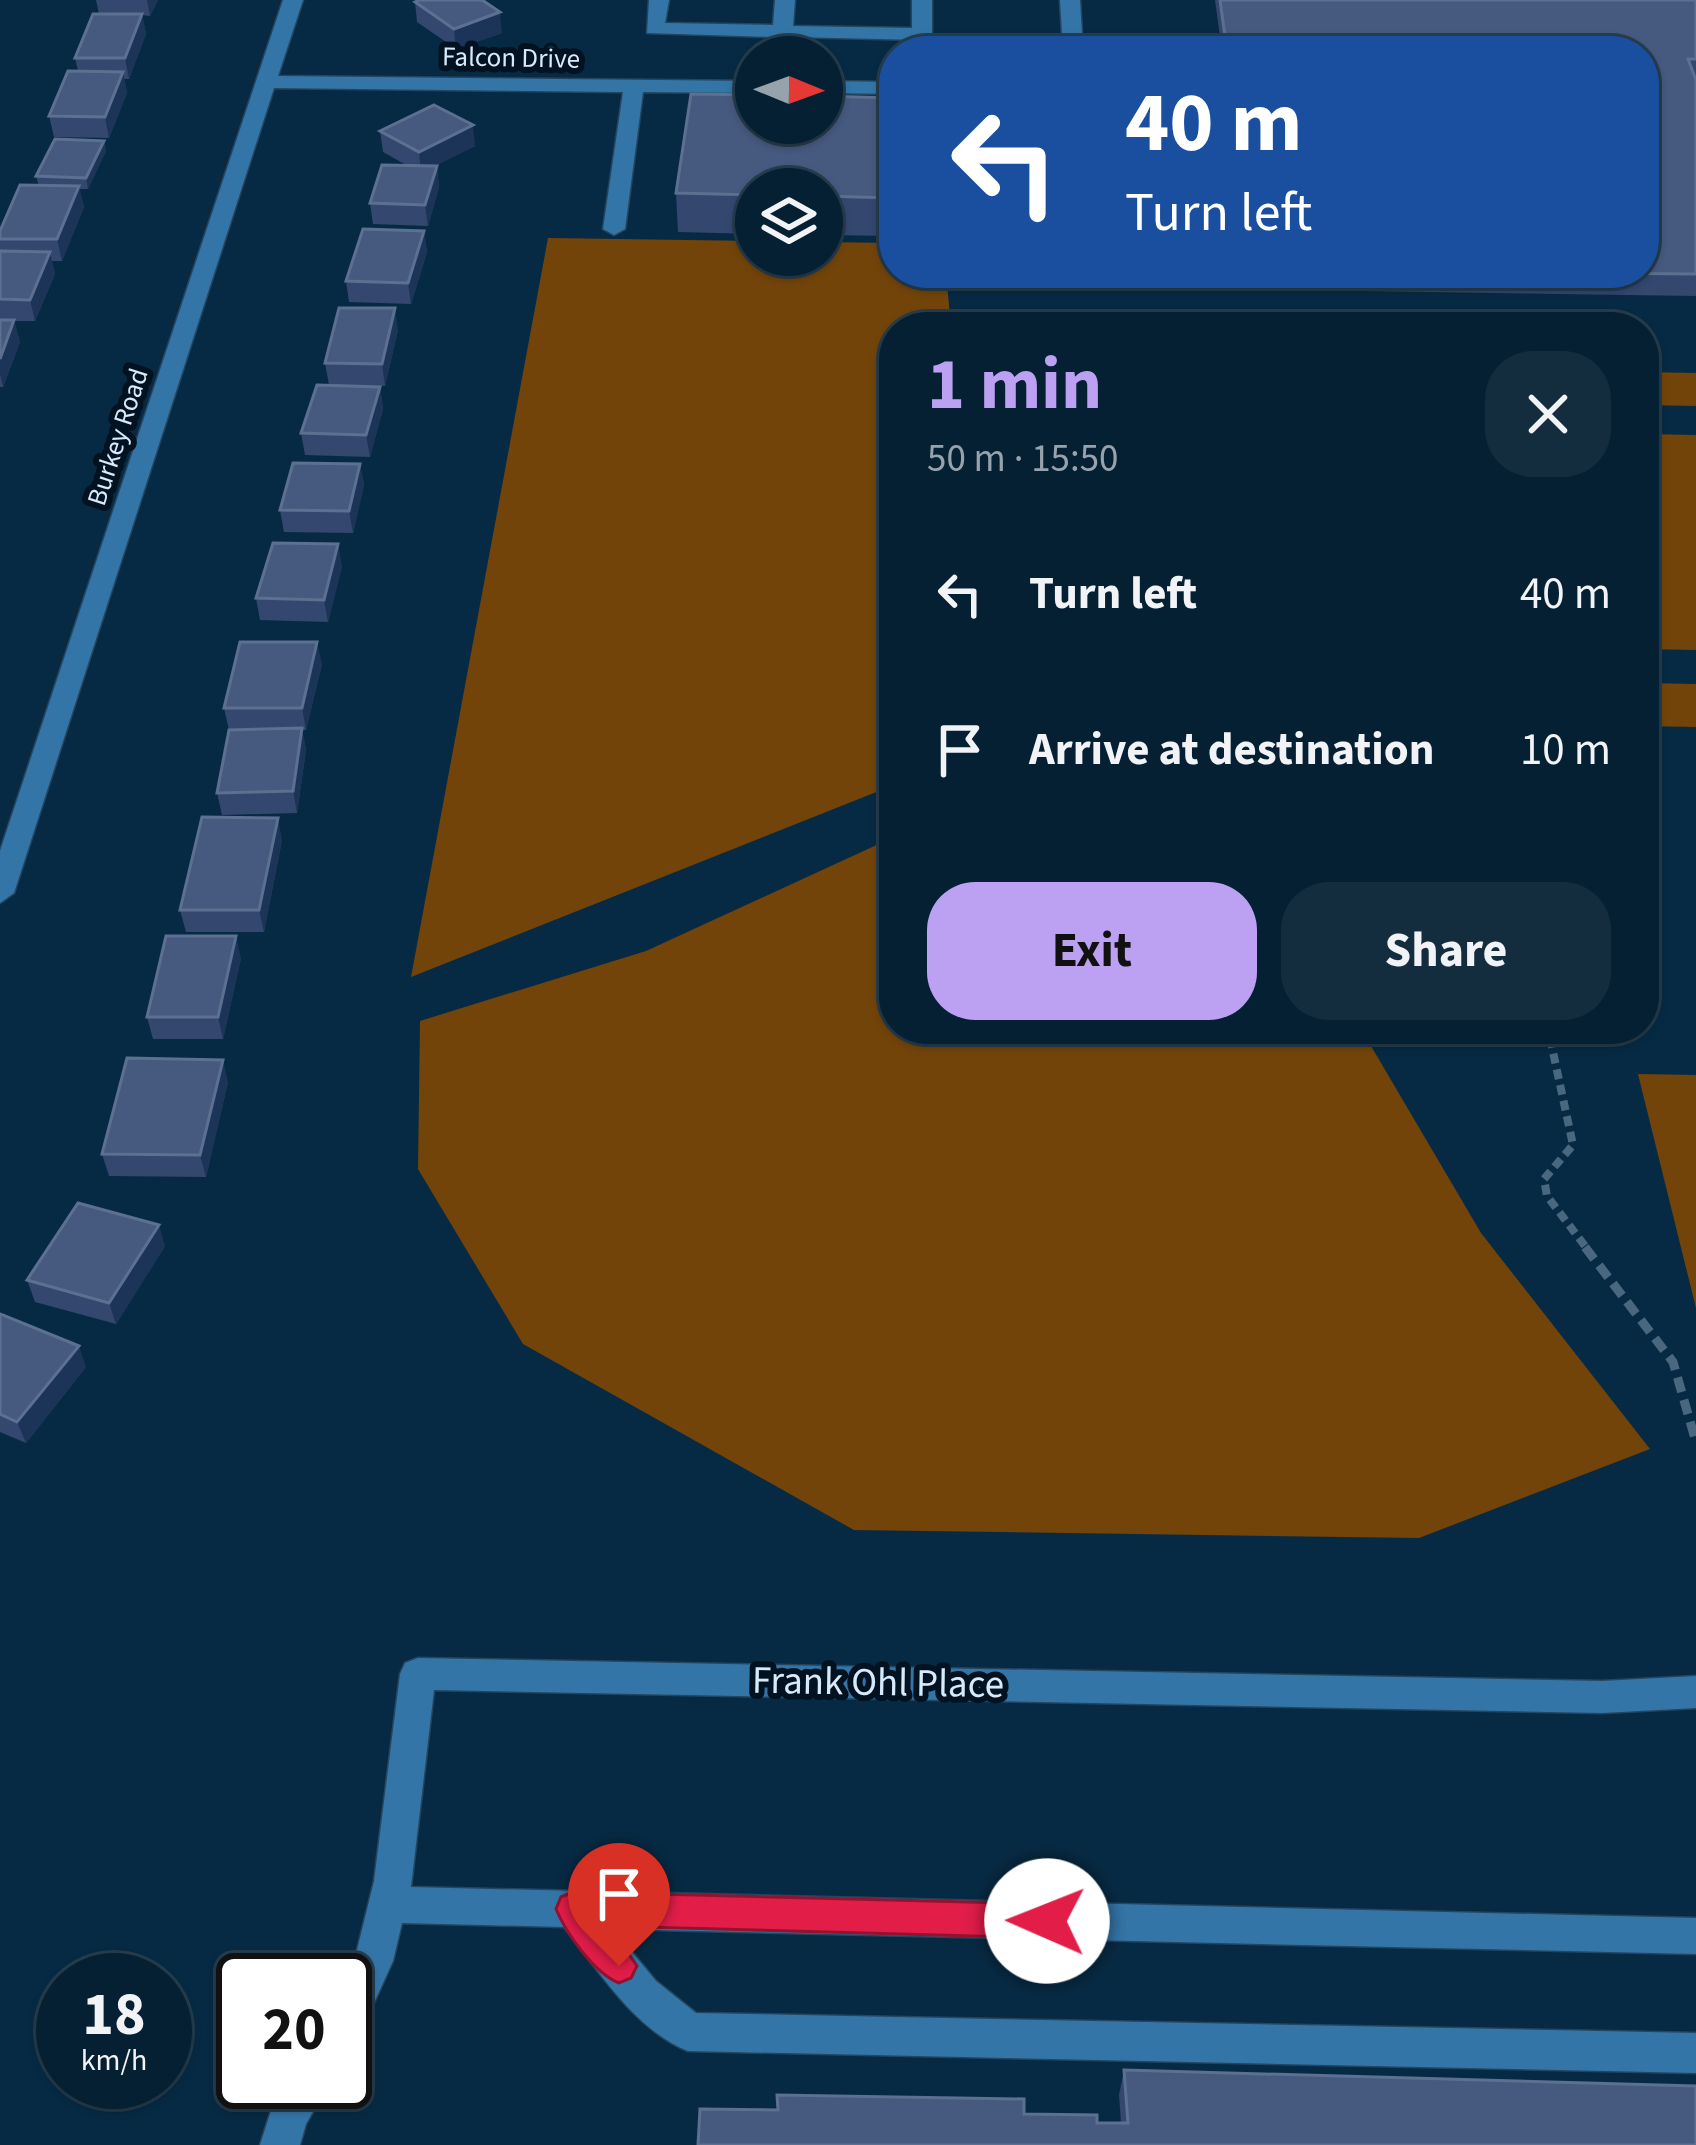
<!DOCTYPE html>
<html lang="en">
<head>
<meta charset="utf-8">
<style>
  body { margin:0; font-family:"Source Sans 3",sans-serif; background:#132d3f; color:#f1f3f6; height:100vh; display:flex; flex-direction:column; font-size:45px; white-space:nowrap }
  * { box-sizing:border-box; margin:0 }
  p { font-size:39px; color:#97a3ac }
  .icon { flex:none; width:66px; height:66px; fill:none; stroke:currentColor; stroke-width:2; stroke-linecap:round; stroke-linejoin:round }
  .map { position:relative; flex:1; overflow:hidden }
  .sheet { position:absolute; left:879px; top:312px; width:780px; height:732px; display:flex; flex-direction:column; background:#052033; border-radius:48px; box-shadow:0 3px 9px #0004,0 0 0 3px #263e4e }
  .sheet>* { flex:none }
  .top-card { position:absolute; left:879px; top:36px; width:780px; height:252px; border-radius:48px; box-shadow:0 3px 9px #0004,0 0 0 3px #263e4e; background:#1a4fa0; color:#fff; overflow:hidden }
  .needle { width:78px; rotate:91deg }
  .tools { position:absolute; left:735px; top:36px; display:grid; gap:24px }
  .tools a { display:grid; place-items:center; width:108px; height:108px; border-radius:50%; background:#052033; box-shadow:0 3px 9px #0004,0 0 0 3px #263e4e; font-size:60px }
  .speed { position:absolute; left:36px; top:1953px; display:flex; gap:24px; font-size:60px; font-weight:700; text-align:center }
  .speed>* { display:grid; place-content:center; width:156px; height:156px; border-radius:50%; background:#052033; box-shadow:0 3px 9px #0004,0 0 0 3px #263e4e; line-height:1 }
  .speed small { font-size:30px; font-weight:400 }
  .speed .limit { border:6px solid #111; border-radius:18px; background:#fff; color:#111 }
  .pin { position:absolute; display:grid; place-items:center; width:102px; height:102px; color:#fff; margin:-123px -51px; border-radius:50% 50% 50% 0; rotate:-45deg; box-shadow:0 0 12px #0007 }
  .pin .icon { rotate:45deg }
  .me { position:absolute; width:132px; margin:-66px; rotate:271deg; stroke-linejoin:round; filter:drop-shadow(0 0 9px #0008) }
  .turn { display:flex; align-items:center; gap:42px; height:252px; padding:0 48px; font-size:54px }
  .turn .icon { width:156px; height:156px; stroke-width:2.5 }
  .turn b { display:block; font-size:84px; line-height:102px }
  .round { display:grid; place-items:center; flex:none; width:126px; height:126px; border-radius:48px; background:#132d3f }
  .head { display:flex; align-items:center; justify-content:space-between; height:204px; padding:0 48px }
  h1 { font-size:72px; font-weight:700; line-height:90px; color:#bca0f2 }
  .button { display:flex; gap:24px; margin-top:auto; padding:24px 48px }
  .button a { flex:1; height:138px; border-radius:48px; background:#bca0f2; color:#111; font-size:48px; font-weight:700; line-height:138px; text-align:center }
  .button a+a { background:#132d3f; color:#f1f3f6 }
  ul { padding:0; list-style:none }
  li { display:flex; align-items:center; gap:36px; height:156px; padding:0 48px }
  li div { flex:1 }
  li b { display:block; font-size:45px }
  li em { font-style:normal }
  .map>svg:first-child { display:block }
  .green { fill:#73440a }
  .lines { fill:none; stroke-linecap:round; stroke-linejoin:round }
  .minor-casing { stroke:#24455e; stroke-width:3 }
  .path-far1 { stroke:#49677e; stroke-width:8; stroke-dasharray:10 6; stroke-linecap:butt }
  .path { stroke:#49677e; stroke-width:9; stroke-dasharray:15 8; stroke-linecap:butt }
  .minor { fill:#3475a7; fill-rule:evenodd }
  .wall { fill:#34476f }
  .shaded-wall { fill:#1b3457 }
  .building { fill:#46597e; stroke:#5c7091; stroke-width:3 }
  .route { fill:#e11d48; stroke:#92132f; stroke-width:3 }
  .labels { text-anchor:middle; dominant-baseline:central; stroke-width:12; stroke-linejoin:round; paint-order:stroke }
  .far-street-label { font-size:27px; fill:#d7eafb; stroke:#021220 }
  .near-street-label { font-size:39px; fill:#d7eafb; stroke:#021220 }
</style>
</head>
<body>
<div class="map">
<svg width="1696" height="2145" viewBox="0 0 1696 2145">
  <rect width="100%" height="100%" fill="#072a44"/>
  <g class="green">
    <polygon points="548,238 756,241 756,255 822,255 822,242 894,243 894,273 946,273 951,327 894,327 894,785 411,977"/>
    <polygon points="1644,372 1696,373 1696,406 1644,405"/>
    <polygon points="1644,434 1696,435 1696,650 1644,649"/>
    <polygon points="1644,683 1696,684 1696,727 1644,726"/>
    <polygon points="894,837 894,1029 1361,1029 1481,1233 1650,1449 1419,1538 854,1530 523,1344 418,1169 420,1021 646,951"/>
    <polygon points="1638,1074 1696,1075 1696,1308"/>
  </g>
  <g class="lines">
    <defs>
      <g id="minor">
        <polygon points="283,0 303,0 278,76 756,81 756,93 643,92 625,229 614,235 603,229 623,92 274,88 14,893 0,903 0,851"/>
        <polygon points="649,0 669,0 665,23 773,25 775,0 795,0 793,26 912,28 912,0 932,0 932,34 922,40 792,37 790,57 770,57 772,37 647,33"/>
        <polygon points="1060,0 1080,0 1083,51 1063,51"/>
        <polygon points="822,81 894,82 894,94 822,93"/>
        <path d="M418 1658 1602 1681 1696 1676V1708L1602 1713 434 1690 411 1887 1696 1918V1954L613 1929 656 1981 696 2013 1696 2033V2073L688 2051C635 2030 599 1971 564 1927L402 1923 393 1961 359 2036 345 2041V1980L355 1958 374 1881 400 1674 405 1663Z"/>
        <polygon points="286,2082 330,2082 306,2124 300,2145 260,2145 274,2101"/>
      </g>
    </defs>
    <use href="#minor" class="minor-casing"/>
    <polyline class="path-far1" points="1550,1038 1573,1145 1544,1179 1547,1196 1588,1250"/>
    <polyline class="path" points="1585,1247 1673,1362 1696,1442"/>
    <use href="#minor" class="minor"/>
  </g>
  <g class="wall">
    <polygon points="96,0 158,0 150,16 142,15 146,34 129,79 124,79 127,93 109,138 54,137 49,116 78,71 75,58 99,14"/>
    <polygon points="1215,0 1696,0 1696,296 1296,290 1293,273 1644,273 1644,51 1222,51"/>
    <polygon points="415,2 502,33 456,49 417,22"/>
    <polygon points="894,98 894,236 822,235 822,189 756,189 756,234 678,232 676,193"/>
    <polygon points="380,131 475,146 434,166 437,166 439,187 428,226 373,224 370,203 408,166 383,152"/>
    <polygon points="104,141 106,151 88,189 79,189 84,207 62,261 52,261 55,274 35,321 14,321 20,342 3,387 0,387 0,231 39,186 36,176"/>
    <polygon points="424,231 427,252 411,304 349,302 346,281"/>
    <polygon points="398,330 385,386 329,385 325,363"/>
    <polygon points="380,387 383,409 370,457 305,455 301,433"/>
    <polygon points="360,464 364,485 353,533 284,532 280,510"/>
    <polygon points="342,566 328,622 260,620 256,598"/>
    <polygon points="322,664 306,730 302,730 306,750 297,813 222,815 217,793 229,730 224,708"/>
    <polygon points="282,840 264,932 186,932 180,910"/>
    <polygon points="241,958 223,1039 153,1039 147,1017"/>
    <polygon points="228,1082 206,1177 109,1176 102,1154"/>
    <polygon points="165,1246 116,1324 35,1302 27,1280"/>
    <polygon points="0,1314 86,1367 26,1443 0,1432"/>
    <polygon points="1124,2070 1696,2086 1696,2145 698,2145 700,2109 778,2110 777,2095 1024,2099 1024,2114 1097,2115 1097,2123 1121,2123 1119,2095"/>
  </g>
  <g class="shaded-wall">
    <polygon points="147,0 158,0 150,16"/>
    <polygon points="500,12 502,33 456,49 454,29"/>
    <polygon points="142,14 146,34 129,79 125,58"/>
    <polygon points="123,72 127,93 109,138 105,117"/>
    <polygon points="473,125 475,146 421,173 419,152"/>
    <polygon points="104,141 106,151 88,189 86,178"/>
    <polygon points="437,166 439,187 428,226 425,205"/>
    <polygon points="79,186 84,207 62,261 57,239"/>
    <polygon points="424,231 427,252 411,304 408,283"/>
    <polygon points="50,252 55,274 35,321 30,300"/>
    <polygon points="395,308 398,330 385,386 382,364"/>
    <polygon points="14,320 20,342 3,387 0,374 0,359"/>
    <polygon points="380,387 383,409 370,457 366,435"/>
    <polygon points="360,464 364,485 353,533 349,511"/>
    <polygon points="338,544 342,566 328,622 324,600"/>
    <polygon points="317,642 322,664 306,730 302,708"/>
    <polygon points="302,728 306,750 297,813 293,791"/>
    <polygon points="278,818 282,840 264,932 259,910"/>
    <polygon points="236,936 241,958 223,1039 218,1017"/>
    <polygon points="223,1060 228,1082 206,1177 200,1155"/>
    <polygon points="159,1225 165,1246 116,1324 109,1303"/>
    <polygon points="79,1346 86,1367 26,1443 17,1422"/>
  </g>
  <g class="building">
    <polygon points="419,0 482,0 500,12 454,29 415,2"/>
    <polygon points="1220,0 1696,0 1696,59 1688,59 1696,80 1696,274 1590,273 1644,273 1644,51 1227,51"/>
    <polygon points="93,14 142,14 125,58 75,58"/>
    <polygon points="68,71 123,72 105,117 49,116"/>
    <polygon points="691,94 756,95 756,123 822,123 822,96 894,98 894,198 822,196 822,189 756,189 756,195 676,193"/>
    <polygon points="434,105 473,125 419,152 380,131"/>
    <polygon points="55,139 104,141 86,178 36,176"/>
    <polygon points="382,165 437,166 425,205 370,203"/>
    <polygon points="20,185 79,186 57,239 0,239 0,231"/>
    <polygon points="363,229 424,231 408,283 346,281"/>
    <polygon points="0,251 50,252 30,300 0,299"/>
    <polygon points="339,308 395,308 382,364 325,363"/>
    <polygon points="0,320 14,320 0,359"/>
    <polygon points="317,385 380,387 366,435 301,433"/>
    <polygon points="293,463 360,464 349,511 280,510"/>
    <polygon points="273,543 338,544 324,600 256,598"/>
    <polygon points="240,642 317,642 302,708 224,708"/>
    <polygon points="302,728 293,791 217,793 229,730"/>
    <polygon points="202,817 278,818 259,910 180,910"/>
    <polygon points="166,936 236,936 218,1017 147,1017"/>
    <polygon points="127,1058 223,1060 200,1155 102,1154"/>
    <polygon points="78,1203 159,1225 109,1303 27,1280"/>
    <polygon points="0,1314 79,1346 17,1422 0,1414"/>
    <polygon points="1124,2070 1696,2086 1696,2145 698,2145 700,2109 778,2110 777,2095 1024,2099 1024,2114 1097,2115 1097,2123 1128,2123"/>
  </g>
  <path class="route" d="M573 1892 1047 1904 1060 1909 1065 1921 1060 1933 1047 1938 609 1926 637 1966 631 1978 619 1983C594 1973 566 1933 556 1909L561 1897Z"/>
  <g class="labels">
    <g class="far-street-label">
      <text transform="translate(511 58) rotate(1)">Falcon Drive</text>
      <text transform="translate(118 437) rotate(-72)">Burkey Road</text>
    </g>
    <g class="near-street-label">
      <text transform="translate(878 1683) rotate(1)">Frank Ohl Place</text>
    </g>
  </g>
</svg>
<div class="tools">
<a><svg class="needle" viewBox="-14 -14 28 28"><path d="M0-13l5 13h-10z" fill="#e53935"/><path d="M0 13l5-13h-10z" fill="#97a3ac"/></svg></a>
<a><svg class="icon" aria-label="layers" viewBox="0 0 24 24"><path d="M12 4l9 5-9 5-9-5zM3 14l9 5 9-5"/></svg></a>
</div>
<div class="speed"><div>18<small>km/h</small></div><div class="limit">20</div></div>
<div class="pin" style="left:619px;top:1966px;background:#d93025"><svg class="icon" aria-label="arrive" viewBox="0 0 24 24"><path d="M6 21V4h12l-3 4 3 4H6"/></svg></div>
<svg class="me" style="left:1047px;top:1921px" viewBox="-20 -20 40 40"><circle r="19" fill="#fff"/><path d="M0-13L10 11 0 6-10 11z" fill="#e11d48"/></svg>
<div class="top-card">
<div class="turn"><svg class="icon" aria-label="left" viewBox="0 0 24 24"><path d="M17 20v-9H6M10 6l-5 5 5 5"/></svg><div><b>40 m</b>Turn left</div></div>
</div>
<section class="sheet">
<div class="head"><div><h1>1 min</h1><p>50 m · 15:50</p></div><a class="round"><svg class="icon" aria-label="close" viewBox="0 0 24 24"><path d="M6 6l12 12M18 6L6 18"/></svg></a></div>
<ul>
<li><svg class="icon" aria-label="left" viewBox="0 0 24 24"><path d="M17 20v-9H6M10 6l-5 5 5 5"/></svg><div><b>Turn left</b></div><em>40 m</em></li>
<li><svg class="icon" aria-label="arrive" viewBox="0 0 24 24"><path d="M6 21V4h12l-3 4 3 4H6"/></svg><div><b>Arrive at destination</b></div><em>10 m</em></li>
</ul>
<div class="button"><a>Exit</a><a>Share</a></div>
</section>
</div>
</body>
</html>
